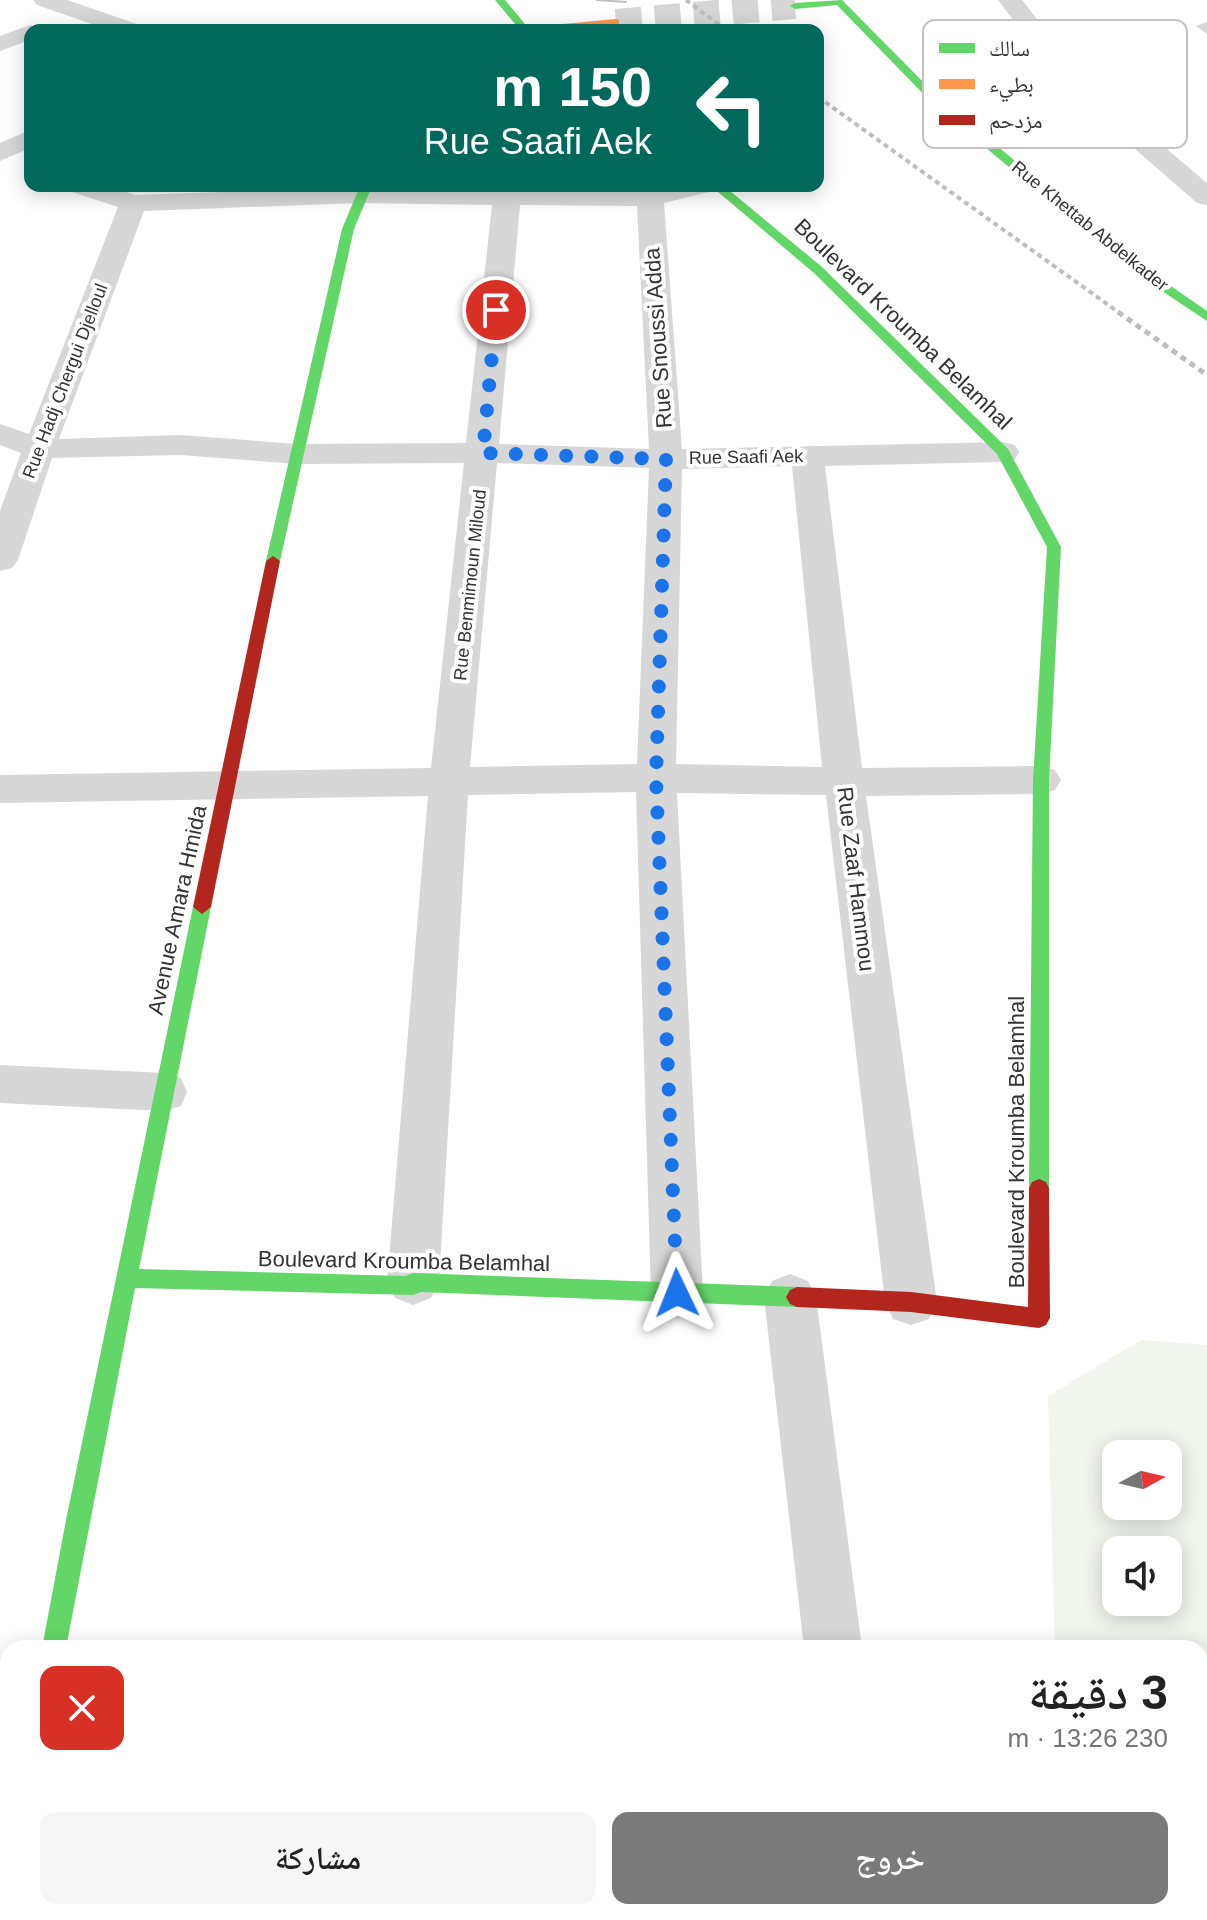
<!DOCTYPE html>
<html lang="ar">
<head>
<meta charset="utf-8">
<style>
  body { margin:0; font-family:Helvetica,"Noto Naskh Arabic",sans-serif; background:#f6f6f6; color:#222; direction:rtl; height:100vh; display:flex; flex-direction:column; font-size:30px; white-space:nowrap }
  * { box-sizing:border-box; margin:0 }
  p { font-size:26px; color:#767676 }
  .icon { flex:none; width:44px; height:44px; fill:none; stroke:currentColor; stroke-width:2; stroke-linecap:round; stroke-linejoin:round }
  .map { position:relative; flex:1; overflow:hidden; direction:ltr }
  .panel { position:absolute; left:0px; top:1640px; width:1208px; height:280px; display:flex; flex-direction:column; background:#fff; border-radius:24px 24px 0 0; box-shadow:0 4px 20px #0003; direction:rtl }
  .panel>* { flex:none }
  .guide { position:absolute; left:24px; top:24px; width:800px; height:168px; border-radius:16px; box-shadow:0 4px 20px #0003; direction:rtl; background:#00695c; color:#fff; overflow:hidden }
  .needle { width:52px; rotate:82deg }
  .controls { position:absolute; left:1102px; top:1440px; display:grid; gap:16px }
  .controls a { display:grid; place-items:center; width:80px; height:80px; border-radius:16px; background:#fff; box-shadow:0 4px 20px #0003; font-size:40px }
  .pin { position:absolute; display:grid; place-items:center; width:68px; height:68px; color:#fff; margin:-34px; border:4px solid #fff; border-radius:50%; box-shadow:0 2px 8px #0007 }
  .me { position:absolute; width:88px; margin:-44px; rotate:358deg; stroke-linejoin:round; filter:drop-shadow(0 0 6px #0008) }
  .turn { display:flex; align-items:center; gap:28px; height:168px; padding:0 40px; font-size:36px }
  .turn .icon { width:104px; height:104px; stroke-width:2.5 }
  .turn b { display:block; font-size:56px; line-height:68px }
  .round { display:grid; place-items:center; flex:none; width:84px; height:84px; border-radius:16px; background:#f6f6f6 }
  .overview { display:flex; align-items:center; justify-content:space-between; height:136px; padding:0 40px }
  h1 { font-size:48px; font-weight:600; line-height:60px }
  .cta { display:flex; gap:16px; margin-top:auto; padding:16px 40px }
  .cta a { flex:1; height:92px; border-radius:16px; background:#7a7a7a; color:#fff; font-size:32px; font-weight:600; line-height:92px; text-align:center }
  .cta a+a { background:#f6f6f6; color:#222 }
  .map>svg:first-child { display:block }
  .green { fill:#f1f5ed; fill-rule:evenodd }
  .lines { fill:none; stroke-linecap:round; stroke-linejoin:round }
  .primary-tunnel { stroke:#d6d6d6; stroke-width:26; stroke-dasharray:26 13; stroke-linecap:butt }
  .lane { fill:#d7d7d7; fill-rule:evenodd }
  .street { fill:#d7d7d7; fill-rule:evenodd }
  .fast { fill:#63d668; fill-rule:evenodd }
  .slow { fill:#ff974d; fill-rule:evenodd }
  .jam { fill:#b3261e; fill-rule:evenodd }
  .tram { stroke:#bebebe; stroke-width:2 }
  .rail-far1 { stroke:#bebebe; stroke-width:4; stroke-dasharray:5 4; stroke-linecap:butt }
  .rail { stroke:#bebebe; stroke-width:5; stroke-dasharray:6 5; stroke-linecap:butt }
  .route { stroke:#1a73e8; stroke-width:14; stroke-dasharray:0 25.2 }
  .labels { text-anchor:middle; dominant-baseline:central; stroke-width:8; stroke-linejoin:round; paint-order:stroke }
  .far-street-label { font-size:18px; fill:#333; stroke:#fff }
  .street-label { font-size:22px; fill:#333; stroke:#fff }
  .key { fill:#fff; stroke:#c2c2c2; stroke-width:2 }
  .key-label { font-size:22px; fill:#333 }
</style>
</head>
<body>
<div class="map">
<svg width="1207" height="1920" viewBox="0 0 1207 1920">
  <rect width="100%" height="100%" fill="#fff"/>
  <path class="green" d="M1141 1340 1207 1345V1920H1063L1062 1912H1200V1648H1055L1048 1396ZM1116 1454H1168V1506H1116ZM1116 1550H1168V1602H1116Z"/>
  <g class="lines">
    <polyline class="primary-tunnel" points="616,22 795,6"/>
    <polygon class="lane" points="1207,22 1207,34 1196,26"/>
    <g class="street">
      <polygon points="33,0 67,0 140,25 144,30 109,30 37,5"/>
      <polygon points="998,0 1022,0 1083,78 1207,183 1207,205 1197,203 1065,88"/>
      <polygon points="30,25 41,30 30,30 30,40 0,51 0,36"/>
      <polygon points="30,130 30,148 0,161 0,143"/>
      <path d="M68 186H109L135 195 359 187 650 190 666 186H713L709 192 664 203 682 449 1003 442 1015 445 1019 452 1015 459 1003 462 825 466 862 768 1041 766 1055 770 1061 780 1055 790 1041 794 866 796 937 1302 929 1319 911 1325 893 1319 885 1302 826 795 677 793 703 1293 695 1309 677 1316 659 1309 651 1293 636 792 468 795 439 1282 431 1298 413 1305 395 1298 387 1282 428 796 0 803V775L431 768 464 463 297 464 180 455 52 458 18 560 12 568 0 571V511L21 453 0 445V424L29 434 118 207 72 192ZM359 203 492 205 466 443 297 444 180 435 59 439 144 211ZM520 205 637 206 649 449 499 444ZM497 463 649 468 637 764 470 767ZM792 466 822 767 676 764 682 469Z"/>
      <polygon points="0,1065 164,1073 181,1078 187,1092 181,1106 164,1111 0,1103"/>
      <polygon points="790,1274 808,1281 816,1297 862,1648 804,1648 764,1297 772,1281"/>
      <polygon points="834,1912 898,1912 899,1920 835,1920"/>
    </g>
    <g class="fast">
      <polygon points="495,0 505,0 530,30 520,30"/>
      <polygon points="842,0 941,100 1152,273 1207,311 1207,321 1144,279 933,104 837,5 795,9 790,6 795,3"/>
      <polygon points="360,186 372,186 354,229 280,561 273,566 266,561 342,229"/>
      <polygon points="711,186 724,186 822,267 1008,449 1061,547 1049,780 1049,1188 1046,1194 1039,1197 1032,1194 1029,1188 1033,780 1047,547 997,454 814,273"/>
      <polygon points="202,900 211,907 139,1269 405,1276 413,1273 797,1287 804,1290 808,1297 804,1304 797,1307 421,1292 413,1295 135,1288 66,1648 42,1648 66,1520 193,907"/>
      <polygon points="8,1892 8,1912 20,1912 18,1920 0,1920 0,1895"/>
    </g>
    <polygon class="slow" points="616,19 619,20 619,24 562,30 526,30 531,27"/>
    <g class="jam">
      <polygon points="273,556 280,561 211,907 202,914 193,907 266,561"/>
      <polygon points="1039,1179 1046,1182 1049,1188 1050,1318 1046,1325 1039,1328 911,1312 797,1307 790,1304 786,1297 790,1290 797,1287 911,1292 1028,1307 1029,1188 1032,1182"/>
    </g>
    <polyline class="tram" points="597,0 626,2"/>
    <g class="rail-far1">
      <polyline points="686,0 726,30"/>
      <polyline points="818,97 1121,314"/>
    </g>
    <polyline class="rail" points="1118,312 1207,375"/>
  </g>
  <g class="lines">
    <polyline class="route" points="496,310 483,453 666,459 656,778 677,1293"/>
  </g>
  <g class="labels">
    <g class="far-street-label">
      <text transform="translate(1090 226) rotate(39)">Rue Khettab Abdelkader</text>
      <text transform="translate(65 381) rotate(-69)">Rue Hadj Chergui Djelloul</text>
      <text transform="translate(746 457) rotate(-1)">Rue Saafi Aek</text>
      <text transform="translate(470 585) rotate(-84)">Rue Benmimoun Miloud</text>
    </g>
    <g class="street-label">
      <text transform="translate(903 324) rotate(44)">Boulevard Kroumba Belamhal</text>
      <text transform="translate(658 338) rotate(-94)">Rue Snoussi Adda</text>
      <text transform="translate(856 879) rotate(83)">Rue Zaaf Hammou</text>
      <text transform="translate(177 910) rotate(-78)">Avenue Amara Hmida</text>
      <text transform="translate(1016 1142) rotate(-90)">Boulevard Kroumba Belamhal</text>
      <text transform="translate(404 1261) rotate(1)">Boulevard Kroumba Belamhal</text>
    </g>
  </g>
  <rect x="923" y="20" width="264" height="128" rx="12" class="key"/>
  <rect x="939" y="43" width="36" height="10" fill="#63d668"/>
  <rect x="939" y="79" width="36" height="10" fill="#ff974d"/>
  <rect x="939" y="115" width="36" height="10" fill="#b3261e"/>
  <g class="key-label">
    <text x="989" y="56">سالك</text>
    <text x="989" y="92">بطيء</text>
    <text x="989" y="128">مزدحم</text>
  </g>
</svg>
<div class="controls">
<a><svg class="needle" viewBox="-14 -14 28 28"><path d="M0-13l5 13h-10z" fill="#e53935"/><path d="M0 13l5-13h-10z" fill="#767676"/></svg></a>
<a><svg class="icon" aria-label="sound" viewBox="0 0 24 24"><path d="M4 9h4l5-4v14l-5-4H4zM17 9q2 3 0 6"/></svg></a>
</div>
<div class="pin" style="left:496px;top:310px;background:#d93025"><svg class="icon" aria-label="arrive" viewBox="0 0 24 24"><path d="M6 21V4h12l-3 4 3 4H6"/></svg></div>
<svg class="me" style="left:677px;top:1293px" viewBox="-20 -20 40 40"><path d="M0-17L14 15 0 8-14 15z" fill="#1a73e8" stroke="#fff" stroke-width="4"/></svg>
<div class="guide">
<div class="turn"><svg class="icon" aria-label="left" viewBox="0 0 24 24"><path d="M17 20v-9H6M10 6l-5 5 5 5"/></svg><div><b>150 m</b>Rue Saafi Aek</div></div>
</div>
<section class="panel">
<div class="overview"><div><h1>3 دقيقة</h1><p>230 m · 13:26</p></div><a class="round" style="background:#d93025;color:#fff"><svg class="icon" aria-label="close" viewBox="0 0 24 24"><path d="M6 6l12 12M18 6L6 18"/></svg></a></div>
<div class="cta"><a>خروج</a><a>مشاركة</a></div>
</section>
</div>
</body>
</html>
